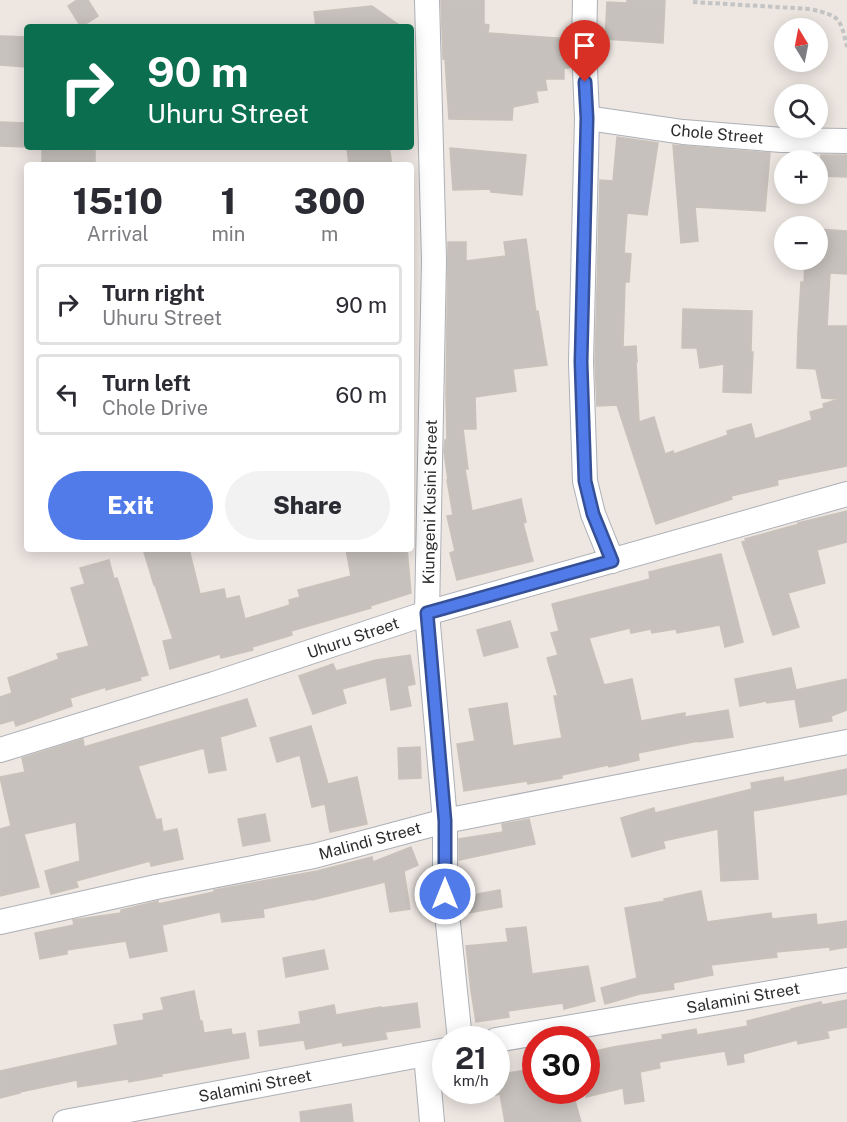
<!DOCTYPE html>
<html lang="en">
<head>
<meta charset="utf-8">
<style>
  body { margin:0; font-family:"Public Sans",sans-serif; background:#f2f2f3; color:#2b2b33; height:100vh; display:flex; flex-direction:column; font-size:22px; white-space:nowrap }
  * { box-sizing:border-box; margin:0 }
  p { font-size:20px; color:#7c7c81 }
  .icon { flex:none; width:33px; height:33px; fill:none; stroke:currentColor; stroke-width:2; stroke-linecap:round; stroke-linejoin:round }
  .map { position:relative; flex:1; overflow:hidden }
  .side { position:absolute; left:24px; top:162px; width:390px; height:390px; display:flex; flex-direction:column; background:#fff; border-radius:6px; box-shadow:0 3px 15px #0003 }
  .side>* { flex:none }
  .top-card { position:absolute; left:24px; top:24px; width:390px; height:126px; border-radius:6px; box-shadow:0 3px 15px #0003; background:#0b6e4f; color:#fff; overflow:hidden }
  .needle { width:39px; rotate:350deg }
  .buttons { position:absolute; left:774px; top:18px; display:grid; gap:12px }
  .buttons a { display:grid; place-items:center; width:54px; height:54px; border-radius:50%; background:#fff; box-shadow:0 3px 15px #0003; font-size:30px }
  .speed { position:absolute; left:432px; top:1026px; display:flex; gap:12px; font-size:30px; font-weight:700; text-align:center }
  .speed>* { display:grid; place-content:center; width:78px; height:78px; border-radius:50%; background:#fff; box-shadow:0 3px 15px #0003; line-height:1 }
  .speed small { font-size:15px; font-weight:400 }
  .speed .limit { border:9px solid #d22; background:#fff; color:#111 }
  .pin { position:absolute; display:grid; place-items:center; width:51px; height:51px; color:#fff; margin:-62px -26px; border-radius:50% 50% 50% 0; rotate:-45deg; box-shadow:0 0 6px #0007 }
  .pin .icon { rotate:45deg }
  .me { position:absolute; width:66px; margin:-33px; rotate:0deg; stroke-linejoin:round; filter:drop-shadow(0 0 4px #0008) }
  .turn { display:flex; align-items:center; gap:21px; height:126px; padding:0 24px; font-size:27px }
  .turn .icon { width:78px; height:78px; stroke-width:2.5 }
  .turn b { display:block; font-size:42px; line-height:51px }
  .eta { display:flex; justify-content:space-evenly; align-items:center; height:102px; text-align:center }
  .eta b { font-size:36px; font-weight:800; line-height:42px }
  .primary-button { display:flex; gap:12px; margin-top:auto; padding:12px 24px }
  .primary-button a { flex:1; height:69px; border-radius:36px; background:#517be9; color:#fff; font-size:24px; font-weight:800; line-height:69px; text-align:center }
  .primary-button a+a { background:#f2f2f3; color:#2b2b33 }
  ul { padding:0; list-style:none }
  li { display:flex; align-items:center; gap:18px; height:81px; margin:0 12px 9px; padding:0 12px; border:3px solid #e1e1e2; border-radius:6px }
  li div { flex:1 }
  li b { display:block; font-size:22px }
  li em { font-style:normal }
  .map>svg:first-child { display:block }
  .building { fill:#c6c1bc; stroke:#c8c2ba; stroke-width:1.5 }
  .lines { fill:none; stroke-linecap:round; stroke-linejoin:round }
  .street-casing { stroke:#adb0b7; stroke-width:26 }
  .path { stroke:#c4c4c4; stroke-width:4; stroke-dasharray:4.5 3; stroke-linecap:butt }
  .street { stroke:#fff; stroke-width:24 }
  .route-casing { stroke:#355097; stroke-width:15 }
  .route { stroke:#517be9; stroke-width:10 }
  .labels { text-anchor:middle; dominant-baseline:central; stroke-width:4.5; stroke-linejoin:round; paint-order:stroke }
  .street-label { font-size:16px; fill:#2d2d2d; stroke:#fff }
</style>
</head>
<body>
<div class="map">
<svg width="847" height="1122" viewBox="0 0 847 1122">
  <rect width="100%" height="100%" fill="#ede6e1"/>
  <g class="building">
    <polygon points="77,0 88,0 98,16 81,27 68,6"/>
    <polygon points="441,0 484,0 484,24 489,25 488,33 570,39 569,68 564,68 564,79 545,79 547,90 536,91 538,102 513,107 512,120 449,119 445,59 443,59"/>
    <polygon points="627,0 665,0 663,43 605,39 607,2 627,3"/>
    <polygon points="372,6 402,27 316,27 314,12"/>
    <polygon points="0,36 27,37 27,67 0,65"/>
    <polygon points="0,122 27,123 27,147 0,146"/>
    <polygon points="617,137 658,143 647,215 627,213 624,253 631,254 629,282 625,282 623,347 636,346 637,362 636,362 639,422 654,417 665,454 673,451 674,454 728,435 727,431 751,424 755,439 812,420 810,412 824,408 823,404 839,399 822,398 816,369 797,368 798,332 801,282 804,282 805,260 818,260 818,229 847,231 847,274 830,273 827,326 847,326 847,466 777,480 778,485 731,496 732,499 656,524 617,405 597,406 595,362 600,180 613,181"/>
    <polygon points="673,145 770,153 765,211 695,207 698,241 681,243"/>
    <polygon points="347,147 389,147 392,165 349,165"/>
    <polygon points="450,148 526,155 522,195 491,192 490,189 453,190"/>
    <polygon points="42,149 95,151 95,165 42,165"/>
    <polygon points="821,155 847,155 847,177 819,176"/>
    <polygon points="526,239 536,312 538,311 547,365 513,369 516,391 475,397 476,429 463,429 468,469 465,469 472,511 521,499 526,522 523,523 533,561 457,580 450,553 455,551 447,516 453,515 447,480 448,480 444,451 445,440 447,440 446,394 448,242 466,242 466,261 506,256 504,242"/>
    <polygon points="683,309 752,311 751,352 753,352 751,393 723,392 724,364 700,368 697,348 682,348"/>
    <polygon points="847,511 847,542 817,550 825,583 788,593 799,627 773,635 742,542 746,541 745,539 799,524 798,523"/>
    <polygon points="143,549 189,549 200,594 224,589 226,599 239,596 245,619 290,605 289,600 300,597 298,590 351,576 346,549 407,549 411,593 370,606 371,608 291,631 292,635 252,647 253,650 221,658 220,654 170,669 163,641 173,639 155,585 154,585"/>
    <polygon points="721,554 743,642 725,647 720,625 677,633 676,629 652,633 651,629 631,633 630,628 589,638 604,685 632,679 641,721 685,713 685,717 728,710 733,737 698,742 698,741 638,753 639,760 609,767 608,765 562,775 562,778 528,784 527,781 464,791 457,744 475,741 469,709 507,703 513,746 562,738 554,696 558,696 547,658 558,655 551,633 559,631 552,604 650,579 649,572"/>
    <polygon points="109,560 114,579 117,578 148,675 140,677 141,680 106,690 106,687 70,698 72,706 16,726 14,720 0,724 0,697 12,693 8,678 59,659 57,654 89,646 71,588 85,584 80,568"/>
    <polygon points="510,621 518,647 484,656 477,630"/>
    <polygon points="410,655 415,684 407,686 411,706 391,710 386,677 342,689 346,703 313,714 299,676 333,664 336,671 376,660"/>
    <polygon points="791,668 796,690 847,679 847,710 831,716 832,721 800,727 795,699 767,703 766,701 740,706 735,679"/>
    <polygon points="247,699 256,726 220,737 226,770 209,773 204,748 138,766 156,820 161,819 163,832 177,829 183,859 151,866 150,861 76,881 78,887 51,894 45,871 80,861 76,822 24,834 39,887 0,896 0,829 11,826 0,777 25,772 22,758 83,739 84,747"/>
    <polygon points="311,726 328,784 357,777 367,824 330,832 325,804 312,807 300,755 277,762 270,738"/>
    <polygon points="420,747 421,778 399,779 398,748"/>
    <polygon points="847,769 847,794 753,811 758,879 721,881 718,829 663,841 665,848 632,857 621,818 654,808 655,813 752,789 751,783 783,777 784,782"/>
    <polygon points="265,814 270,841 243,846 238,819"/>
    <polygon points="529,819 535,844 459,860 459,839 503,832 502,824"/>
    <polygon points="411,847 418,865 404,871 410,909 390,912 385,882 312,900 312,899 263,909 264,917 222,922 220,912 162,925 167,951 130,958 126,941 67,950 67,954 40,959 35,933 74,925 73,920 121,913 121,910 158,901 158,904 214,892 214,890 317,871 372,857 373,862"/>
    <polygon points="500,890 502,907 469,913 466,896"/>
    <polygon points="701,891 707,922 771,913 772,919 816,914 817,925 847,921 847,947 830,950 830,947 776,952 777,957 711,965 713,975 673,983 674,989 640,994 605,1004 601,988 637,978 625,908 665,901 664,899"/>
    <polygon points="526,927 532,974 588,966 595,1001 564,1009 563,1003 508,1011 509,1017 476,1022 471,991 466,946 508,942 506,929"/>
    <polygon points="324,950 328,969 286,977 283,958"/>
    <polygon points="194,991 200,1021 202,1021 204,1033 231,1029 232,1035 245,1033 249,1058 161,1074 162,1076 129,1082 128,1079 78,1087 77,1080 20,1092 20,1093 0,1098 0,1071 118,1045 114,1025 144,1020 143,1014 164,1010 161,998"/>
    <polygon points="847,1000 847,1027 827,1031 829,1038 798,1044 797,1040 743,1054 744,1062 728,1065 725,1051 659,1062 660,1068 640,1072 644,1101 625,1104 623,1088 586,1097 586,1053 613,1047 663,1039 662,1035 696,1029 697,1035 748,1026 747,1021 791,1010 791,1009 821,1002 822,1005"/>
    <polygon points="417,1003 420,1027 385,1032 387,1039 343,1046 342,1042 306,1049 304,1040 260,1046 258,1031 301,1024 299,1012 334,1005 336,1015 381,1007 381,1008"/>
    <polygon points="531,1069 535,1090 572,1090 581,1122 505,1122 500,1094 496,1095 496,1075"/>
    <polygon points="351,1104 353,1122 301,1122 300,1112"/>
  </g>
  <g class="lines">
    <defs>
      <g id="street">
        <polyline points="427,0 434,260 427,613 445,821 445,894 460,1040"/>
        <polyline points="585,0 584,45 587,118 581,362 585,481 593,514 612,561"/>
        <polyline points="587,118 683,132 782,140 847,141"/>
        <polyline points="0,750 214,684 427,613 847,494"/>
        <polyline points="0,922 156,887 314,856 445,821 847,742"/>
        <polyline points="496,1040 847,980"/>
        <polyline points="426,1054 432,1122"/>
        <polyline points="65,1122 446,1050"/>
      </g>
    </defs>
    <use href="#street" class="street-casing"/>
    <path class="path" d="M693 2 810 9C840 16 840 17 847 47"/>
    <use href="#street" class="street"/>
  </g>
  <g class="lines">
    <defs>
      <polyline id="route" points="445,894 445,821 427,613 612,561 593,514 585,481 581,362 587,118 585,82"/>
    </defs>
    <use href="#route" class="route-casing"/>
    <use href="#route" class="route"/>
  </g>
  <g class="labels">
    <g class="street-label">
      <text transform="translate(717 134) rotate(5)">Chole Street</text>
      <text transform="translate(430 502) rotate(-89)">Kiungeni Kusini Street</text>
      <text transform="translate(353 638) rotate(-19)">Uhuru Street</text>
      <text transform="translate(370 841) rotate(-15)">Malindi Street</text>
      <text transform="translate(743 998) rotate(-10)">Salamini Street</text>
      <text transform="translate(255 1086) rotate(-11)">Salamini Street</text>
    </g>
  </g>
</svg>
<div class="buttons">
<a><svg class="needle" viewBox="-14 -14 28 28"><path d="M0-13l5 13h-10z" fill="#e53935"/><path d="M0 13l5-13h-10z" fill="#7c7c81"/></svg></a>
<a><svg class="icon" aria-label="search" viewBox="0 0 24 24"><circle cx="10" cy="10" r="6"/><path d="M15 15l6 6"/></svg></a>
<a>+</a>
<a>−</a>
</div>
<div class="speed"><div>21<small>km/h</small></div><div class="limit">30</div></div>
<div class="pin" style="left:585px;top:82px;background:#d93025"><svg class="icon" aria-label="arrive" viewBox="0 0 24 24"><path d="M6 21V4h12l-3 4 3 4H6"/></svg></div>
<svg class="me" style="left:445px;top:894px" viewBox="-20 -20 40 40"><circle r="17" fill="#517be9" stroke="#fff" stroke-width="3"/><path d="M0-11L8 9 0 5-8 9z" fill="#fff"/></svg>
<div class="top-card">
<div class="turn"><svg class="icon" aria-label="right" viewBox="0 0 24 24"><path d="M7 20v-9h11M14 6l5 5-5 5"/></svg><div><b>90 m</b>Uhuru Street</div></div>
</div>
<section class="side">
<div class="eta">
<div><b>15:10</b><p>Arrival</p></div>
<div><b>1</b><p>min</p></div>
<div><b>300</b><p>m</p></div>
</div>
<ul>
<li><svg class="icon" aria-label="right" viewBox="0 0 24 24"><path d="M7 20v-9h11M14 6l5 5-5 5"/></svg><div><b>Turn right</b><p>Uhuru Street</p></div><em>90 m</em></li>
<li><svg class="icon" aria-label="left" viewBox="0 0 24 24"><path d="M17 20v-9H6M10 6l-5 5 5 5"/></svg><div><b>Turn left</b><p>Chole Drive</p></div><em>60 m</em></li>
</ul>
<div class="primary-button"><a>Exit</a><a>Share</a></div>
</section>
</div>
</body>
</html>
